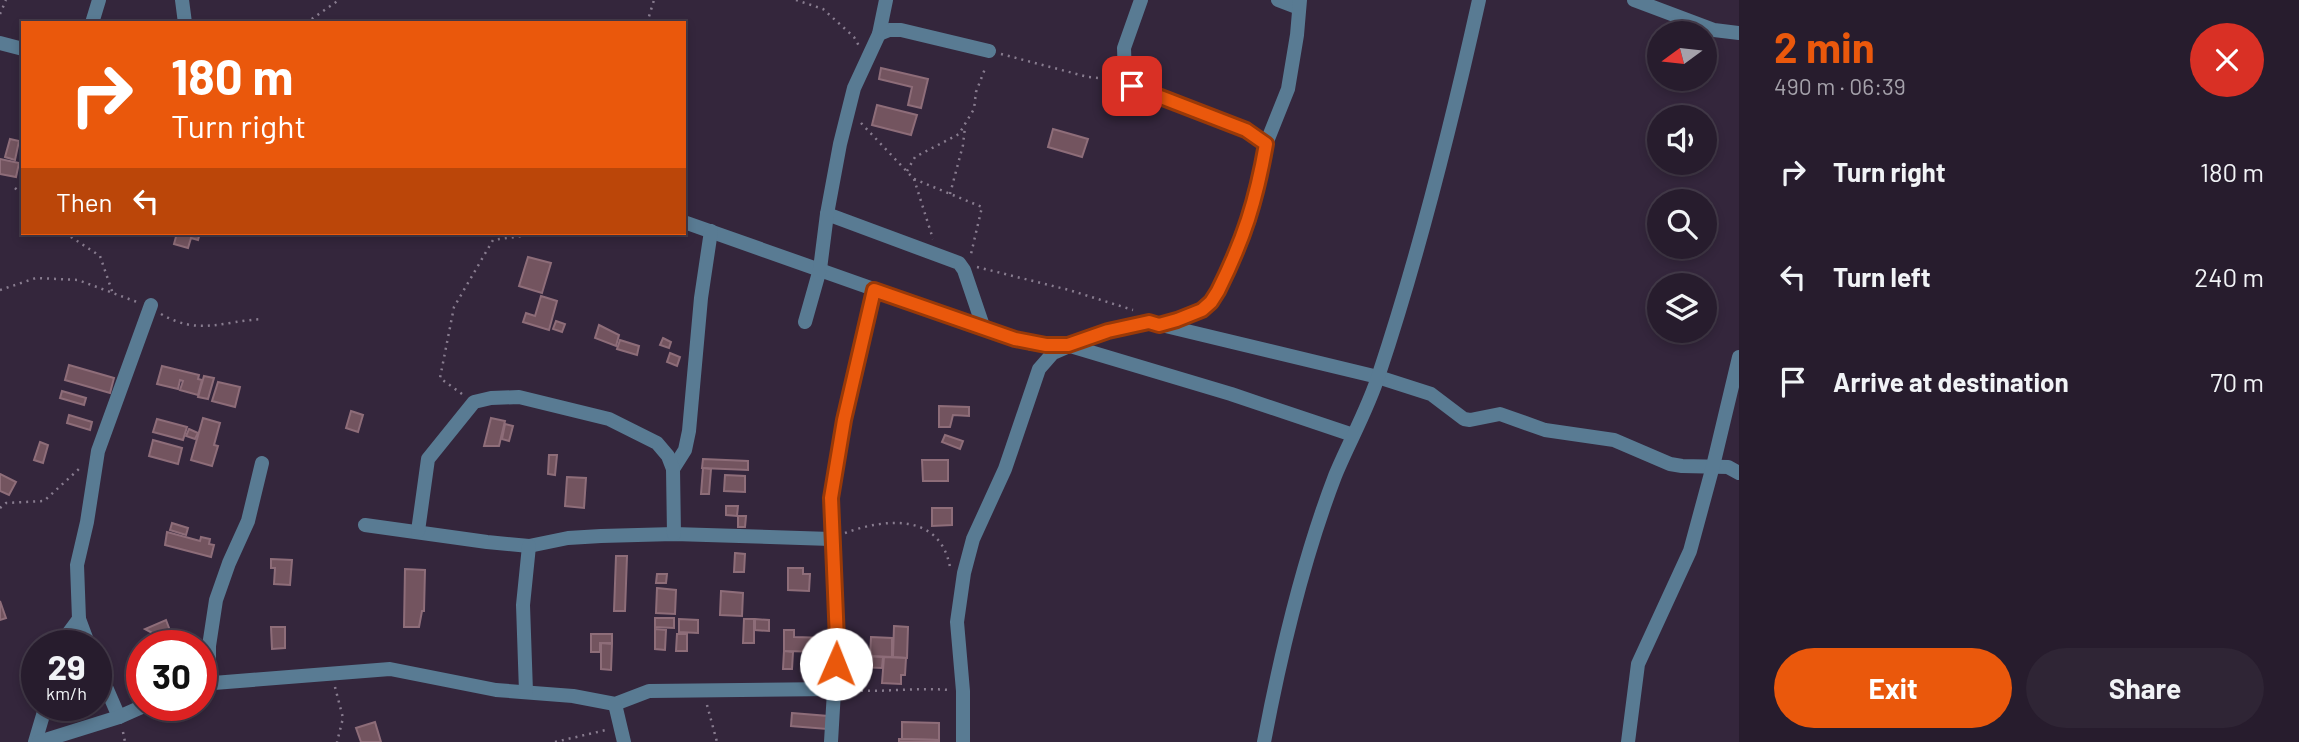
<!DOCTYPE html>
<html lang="en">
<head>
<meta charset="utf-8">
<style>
  body { margin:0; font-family:Barlow,sans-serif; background:#2f2535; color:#f1f3f6; height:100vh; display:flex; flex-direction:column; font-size:26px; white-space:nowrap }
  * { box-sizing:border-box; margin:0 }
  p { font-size:23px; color:#a4a1aa }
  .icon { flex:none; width:38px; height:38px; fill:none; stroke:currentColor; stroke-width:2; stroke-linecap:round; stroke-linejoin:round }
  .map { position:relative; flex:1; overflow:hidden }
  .side { display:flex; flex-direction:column; background:#271c2d; width:560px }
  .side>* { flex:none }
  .hud { position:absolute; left:21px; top:21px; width:665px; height:214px; border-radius:0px; box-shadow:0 4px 10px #0003,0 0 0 2px #433a49; background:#ea580c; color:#fff; overflow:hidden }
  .needle { width:46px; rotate:255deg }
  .controls { position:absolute; left:1647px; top:21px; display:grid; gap:14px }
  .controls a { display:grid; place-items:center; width:70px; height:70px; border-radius:50%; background:#271c2d; box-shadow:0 4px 10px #0003,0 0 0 2px #433a49; font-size:35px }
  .speed { position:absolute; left:21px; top:630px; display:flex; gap:14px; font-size:35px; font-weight:700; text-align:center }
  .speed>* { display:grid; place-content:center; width:91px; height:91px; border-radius:50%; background:#271c2d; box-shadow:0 4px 10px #0003,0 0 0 2px #433a49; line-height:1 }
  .speed small { font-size:18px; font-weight:400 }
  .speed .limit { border:10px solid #d22; background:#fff; color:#111 }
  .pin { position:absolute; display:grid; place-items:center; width:60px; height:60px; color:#fff; margin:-30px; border-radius:14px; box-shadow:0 4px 10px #0006 }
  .me { position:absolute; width:77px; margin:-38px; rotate:1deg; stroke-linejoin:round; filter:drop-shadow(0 0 5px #0008) }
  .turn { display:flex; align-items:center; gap:24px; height:147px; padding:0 35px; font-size:32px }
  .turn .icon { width:91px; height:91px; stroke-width:2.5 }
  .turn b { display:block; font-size:49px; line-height:60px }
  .then { display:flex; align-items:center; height:66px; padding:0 35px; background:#0003; gap:14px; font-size:26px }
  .round { display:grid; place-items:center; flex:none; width:74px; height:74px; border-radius:37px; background:#2f2535 }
  .head { display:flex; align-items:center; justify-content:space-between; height:119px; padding:0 35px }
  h1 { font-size:42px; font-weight:700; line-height:52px; color:#ea580c }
  .primary-button { display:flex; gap:14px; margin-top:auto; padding:14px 35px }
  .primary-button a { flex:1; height:80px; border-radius:42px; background:#ea580c; color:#fff; font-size:28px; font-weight:700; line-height:80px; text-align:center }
  .primary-button a+a { background:#2f2535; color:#f1f3f6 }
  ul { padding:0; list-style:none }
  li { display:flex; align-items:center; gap:21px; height:105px; padding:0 35px }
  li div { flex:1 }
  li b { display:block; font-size:26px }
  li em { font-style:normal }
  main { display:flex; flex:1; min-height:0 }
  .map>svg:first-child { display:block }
  .building { fill:#73545f; stroke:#8e6d79; stroke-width:2 }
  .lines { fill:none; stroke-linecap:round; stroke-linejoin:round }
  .path { stroke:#887c8f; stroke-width:2.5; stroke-dasharray:2 5; stroke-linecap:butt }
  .minor { stroke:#597b93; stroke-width:14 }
  .route-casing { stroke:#983908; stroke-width:18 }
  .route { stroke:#ea580c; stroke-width:12 }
</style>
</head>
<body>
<main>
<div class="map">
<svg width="1739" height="742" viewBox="0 0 1739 742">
  <rect width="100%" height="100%" fill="#34263c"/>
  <g class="building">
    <polygon points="881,68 928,79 921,108 908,105 912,87 879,79"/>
    <polygon points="877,105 917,115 911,135 872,125"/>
    <polygon points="1053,129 1088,139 1082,157 1048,147"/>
    <polygon points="10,139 19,141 15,160 5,157"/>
    <polygon points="0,159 19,163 16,177 0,174"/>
    <polygon points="177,233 200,233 198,240 191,238 188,248 174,244"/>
    <polygon points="528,257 551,263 542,293 519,286"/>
    <polygon points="541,296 557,301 549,330 523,322 526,313 535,316"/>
    <polygon points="556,321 565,324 562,332 553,329"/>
    <polygon points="599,325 619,335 616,346 595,338"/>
    <polygon points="663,338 671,342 669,348 660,345"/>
    <polygon points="620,340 639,346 637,355 617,349"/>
    <polygon points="670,353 680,357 677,366 667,362"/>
    <polygon points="69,365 114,378 110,393 65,380"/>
    <polygon points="162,366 199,375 198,379 202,380 198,395 180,390 183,381 180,380 178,389 157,384"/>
    <polygon points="204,376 214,378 208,399 198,397"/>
    <polygon points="218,382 240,387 235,407 212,401"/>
    <polygon points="62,391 86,398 84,405 60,398"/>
    <polygon points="939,406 969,407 969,416 953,415 950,427 939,427"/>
    <polygon points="351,411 363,415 358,432 346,428"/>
    <polygon points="69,415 92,422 90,430 67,423"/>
    <polygon points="203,418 220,423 214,445 218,446 212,466 191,460"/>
    <polygon points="491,418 505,421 499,446 484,446"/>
    <polygon points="157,419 187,427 183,440 153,432"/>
    <polygon points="505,424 513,426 509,441 502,439"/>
    <polygon points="189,429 198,433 195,439 186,436"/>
    <polygon points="945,435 963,441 960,449 942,442"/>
    <polygon points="153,440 182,448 178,464 149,456"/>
    <polygon points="40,442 48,445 43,463 34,460"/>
    <polygon points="549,455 557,455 555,475 548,474"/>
    <polygon points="703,459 748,461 748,470 702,468"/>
    <polygon points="922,460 948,460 948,481 923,481"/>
    <polygon points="703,468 711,469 709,494 701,494"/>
    <polygon points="0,474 16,482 9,495 0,491"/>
    <polygon points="725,475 745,476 745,492 724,491"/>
    <polygon points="567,477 586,478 584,508 565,506"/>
    <polygon points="726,506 738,506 737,516 726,515"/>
    <polygon points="932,508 952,508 952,525 932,526"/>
    <polygon points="738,516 746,516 745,527 738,527"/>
    <polygon points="172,523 188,528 186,535 170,530"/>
    <polygon points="167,532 200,541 201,537 210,539 209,544 214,545 211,557 165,545"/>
    <polygon points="735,553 745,554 744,572 734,572"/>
    <polygon points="616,556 627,556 625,611 614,611"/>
    <polygon points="271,559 292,560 290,585 274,584 275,568 271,568"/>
    <polygon points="788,568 803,568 803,574 810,574 809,591 788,590"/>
    <polygon points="405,569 425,570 424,611 422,611 419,627 404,627"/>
    <polygon points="657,574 667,574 666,583 656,583"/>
    <polygon points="657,588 676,590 675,614 656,613"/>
    <polygon points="721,591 743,593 742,616 720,615"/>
    <polygon points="0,601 6,618 0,620"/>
    <polygon points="655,618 674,618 674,628 655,627"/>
    <polygon points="679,619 698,620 698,633 679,632"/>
    <polygon points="744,619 754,619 754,643 743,643"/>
    <polygon points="755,619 769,620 769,631 755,630"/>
    <polygon points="166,620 176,646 145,629"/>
    <polygon points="894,626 908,627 907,658 893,657"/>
    <polygon points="271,627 285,627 285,648 272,649"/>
    <polygon points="655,629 666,630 665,650 655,649"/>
    <polygon points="784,630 794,630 794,637 828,638 828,652 784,651"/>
    <polygon points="591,634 612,634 612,643 600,643 600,652 591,652"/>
    <polygon points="677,634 687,634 687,651 676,651"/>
    <polygon points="871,637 892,638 892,657 870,656"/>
    <polygon points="601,643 612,644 611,670 601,669"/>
    <polygon points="784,651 793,652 792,669 783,669"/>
    <polygon points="858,656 883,657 882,668 858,667"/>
    <polygon points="884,657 906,658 905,675 901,675 901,684 882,683"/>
    <polygon points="857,669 865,670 864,685 856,684"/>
    <polygon points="811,674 828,675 827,685 811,684"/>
    <polygon points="792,713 828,716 827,729 791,726"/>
    <polygon points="375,722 381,742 361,742 356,728"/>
    <polygon points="902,722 939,723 939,740 902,739"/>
    <polygon points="899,739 939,740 939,742 899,742"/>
  </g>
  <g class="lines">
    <g class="path">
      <polyline points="796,0 823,9 854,37 859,46"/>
      <polyline points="0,14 6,0"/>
      <polyline points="306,23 339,0"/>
      <polyline points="647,23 654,0"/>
      <polyline points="1001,54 1088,77 1110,79"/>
      <polyline points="861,123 914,179 933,239"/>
      <polyline points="907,171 915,157 959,134 974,109 976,92 986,66"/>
      <polyline points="914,179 982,207 971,254"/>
      <polyline points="15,188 23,196"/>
      <polyline points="950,194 963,145 965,127"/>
      <polyline points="65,233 100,256 113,294"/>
      <polyline points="977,267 1069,290 1133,310"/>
      <polyline points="0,290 36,278 78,280 137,302"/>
      <path d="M161 314C199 336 222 321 263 319"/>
      <polyline points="462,394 440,378 454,307 493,240 544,233"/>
      <polyline points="0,508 6,503 44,501 80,468"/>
      <path d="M845 533C886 518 940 513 950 567"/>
      <polyline points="335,687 343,718 337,742"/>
      <path d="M847 690C881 693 915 687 949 690"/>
      <polyline points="707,705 717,742"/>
      <polyline points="123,732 125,742"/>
      <polyline points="555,742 606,730"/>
    </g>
    <g class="minor">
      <polyline points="182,0 185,23"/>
      <polyline points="1141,0 1124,48 1125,77 1132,86 1148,94 1213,116 1246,130 1266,144"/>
      <polyline points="1278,0 1299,8"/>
      <polyline points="1634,0 1714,30 1739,33"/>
      <polyline points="92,23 99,0"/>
      <polyline points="879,34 889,30 901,30 989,51"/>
      <polyline points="0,43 23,49"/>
      <polyline points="827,214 959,263 964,270 983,326"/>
      <polyline points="684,222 1015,339 1032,344 1067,345 1231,394 1353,435"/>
      <polyline points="805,322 820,269 827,214 840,144 854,88 879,34 886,0"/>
      <polyline points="1160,325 1202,310 1211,302 1231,264 1249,221 1260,178 1266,144 1288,89 1297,35 1300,0"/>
      <polyline points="673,469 685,450 689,431 701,298 711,231"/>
      <polyline points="365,525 487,542 529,546 568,538 601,536 674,534 831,539"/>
      <polyline points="418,531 428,459 474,402 491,398 519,397 609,419 657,443 668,456 673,469 674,534"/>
      <polyline points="79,619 89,646"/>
      <polyline points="59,646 79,619 77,565 87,522 98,451 151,305"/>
      <polyline points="96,664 119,717"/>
      <polyline points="209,683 209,646 216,600 229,563 248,521 262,463"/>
      <polyline points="201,684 390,669 496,690 573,696 615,704 649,691 834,689"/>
      <polyline points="526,692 523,605 529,546"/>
      <polyline points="615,704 624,742"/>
      <polyline points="35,742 46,705"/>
      <polyline points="39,742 119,717 146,705"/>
      <polyline points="831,742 837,640 831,498 844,420 874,290"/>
      <polyline points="963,742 963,691 957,622 964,573 973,539 1005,469 1039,369 1053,353 1094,335 1149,322 1378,377 1431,394 1464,419 1470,420 1500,414 1545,430 1614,440 1670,464 1682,466 1728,467 1739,473"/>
      <path d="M1264 742C1281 652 1302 562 1335 476 1349 442 1368 409 1379 374 1420 251 1451 126 1479 0"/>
      <polyline points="1628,742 1638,664 1690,551 1713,466 1739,357"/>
    </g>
  </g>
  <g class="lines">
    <defs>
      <path id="route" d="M836 664 837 640 831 498 844 420 874 290 1015 339 1046 345H1068L1108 331 1149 322 1159 325 1177 320 1202 310 1211 302 1218 291C1244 239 1256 201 1266 144L1246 130 1132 86"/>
    </defs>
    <use href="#route" class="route-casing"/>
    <use href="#route" class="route"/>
  </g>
</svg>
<div class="controls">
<a><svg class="needle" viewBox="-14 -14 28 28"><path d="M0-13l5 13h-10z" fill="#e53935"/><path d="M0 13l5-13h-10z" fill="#a4a1aa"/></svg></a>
<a><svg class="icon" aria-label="sound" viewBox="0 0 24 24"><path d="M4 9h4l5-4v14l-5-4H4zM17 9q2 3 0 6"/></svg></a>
<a><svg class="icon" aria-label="search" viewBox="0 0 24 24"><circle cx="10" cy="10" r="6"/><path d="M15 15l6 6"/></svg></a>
<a><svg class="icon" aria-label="layers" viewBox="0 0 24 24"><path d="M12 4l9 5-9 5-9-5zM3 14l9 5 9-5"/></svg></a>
</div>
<div class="speed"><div>29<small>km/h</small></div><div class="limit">30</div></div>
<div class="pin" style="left:1132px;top:86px;background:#d93025"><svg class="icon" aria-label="arrive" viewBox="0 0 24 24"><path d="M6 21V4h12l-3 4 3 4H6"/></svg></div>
<svg class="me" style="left:836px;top:664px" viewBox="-20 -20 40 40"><circle r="19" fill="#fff"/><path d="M0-13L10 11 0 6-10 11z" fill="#ea580c"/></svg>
<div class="hud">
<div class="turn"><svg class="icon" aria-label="right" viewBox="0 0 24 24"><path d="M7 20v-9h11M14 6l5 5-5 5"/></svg><div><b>180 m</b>Turn right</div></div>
<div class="then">Then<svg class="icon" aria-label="left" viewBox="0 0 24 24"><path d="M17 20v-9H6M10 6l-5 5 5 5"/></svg></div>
</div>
</div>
<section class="side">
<div class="head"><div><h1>2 min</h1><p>490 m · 06:39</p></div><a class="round" style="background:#d93025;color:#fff"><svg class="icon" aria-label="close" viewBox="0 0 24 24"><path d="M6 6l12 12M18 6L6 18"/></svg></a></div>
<ul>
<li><svg class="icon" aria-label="right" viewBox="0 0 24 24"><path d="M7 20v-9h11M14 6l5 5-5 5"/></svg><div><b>Turn right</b></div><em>180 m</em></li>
<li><svg class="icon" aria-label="left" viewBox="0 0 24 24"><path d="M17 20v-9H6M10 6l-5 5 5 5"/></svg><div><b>Turn left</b></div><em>240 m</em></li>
<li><svg class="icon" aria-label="arrive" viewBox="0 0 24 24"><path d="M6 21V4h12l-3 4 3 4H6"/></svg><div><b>Arrive at destination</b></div><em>70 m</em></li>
</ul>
<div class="primary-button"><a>Exit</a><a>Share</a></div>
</section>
</main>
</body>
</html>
